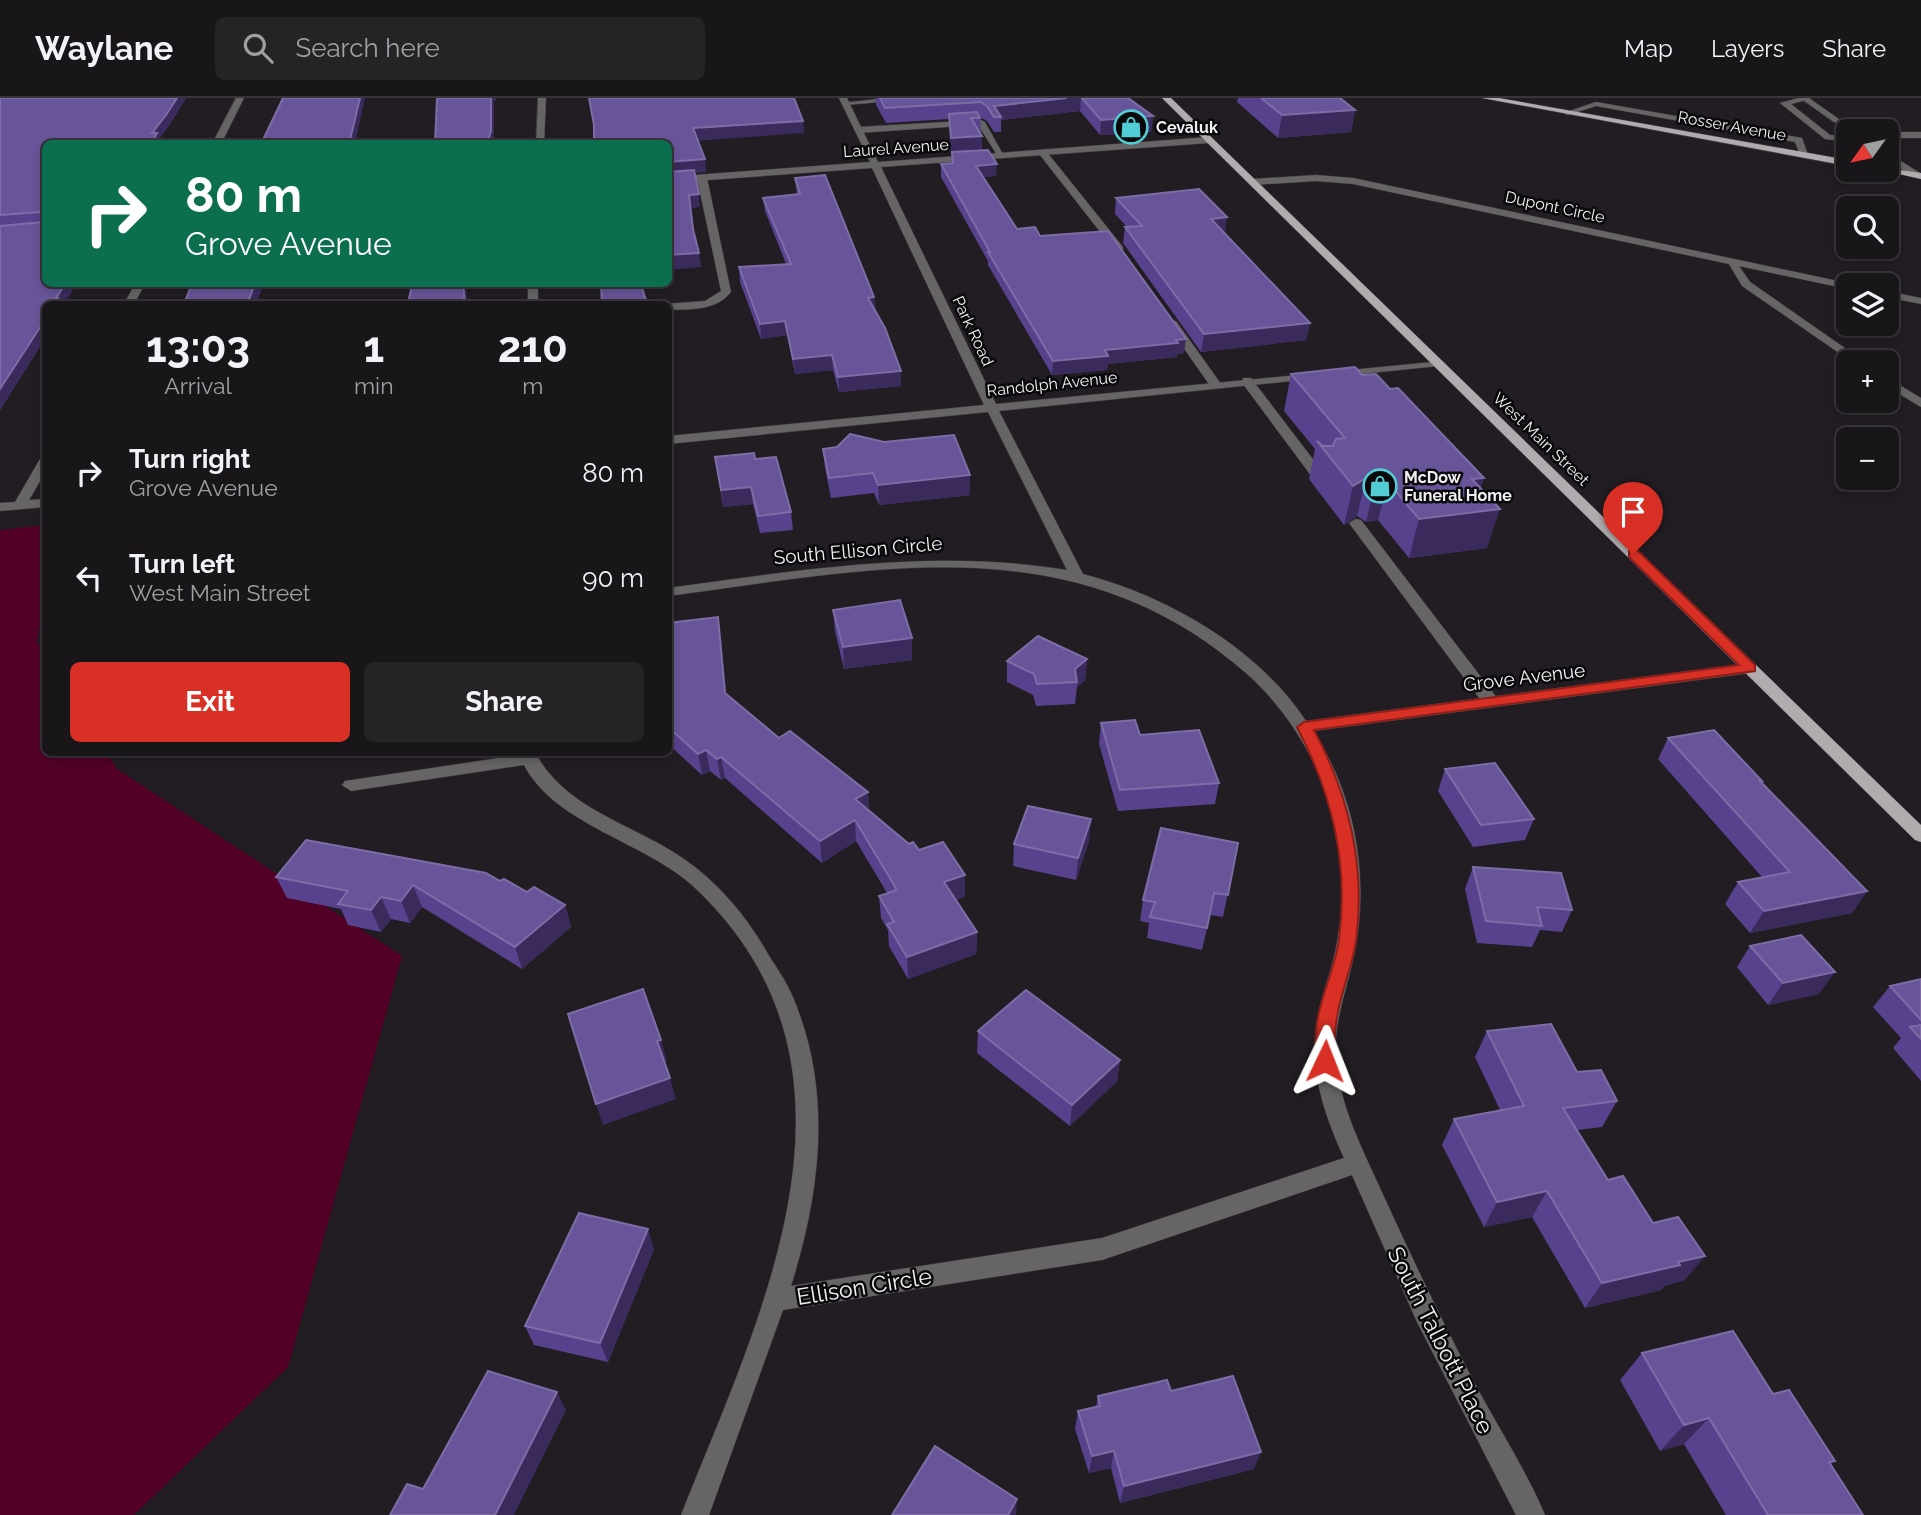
<!DOCTYPE html>
<html lang="en">
<head>
<meta charset="utf-8">
<style>
  body { margin:0; font-family:Raleway,sans-serif; background:#262327; color:#f1f3f6; height:100vh; display:flex; flex-direction:column; font-size:26px; white-space:nowrap }
  * { box-sizing:border-box; margin:0 }
  p { font-size:23px; color:#9f9fa2 }
  .icon { flex:none; width:38px; height:38px; fill:none; stroke:currentColor; stroke-width:2; stroke-linecap:round; stroke-linejoin:round }
  .map { position:relative; flex:1; overflow:hidden }
  .drawer { position:absolute; left:42px; top:203px; width:630px; height:455px; display:flex; flex-direction:column; background:#19161a; border-radius:10px; box-shadow:0 4px 10px #0003,0 0 0 2px #373539 }
  .drawer>* { flex:none }
  .top-card { position:absolute; left:42px; top:42px; width:630px; height:147px; border-radius:10px; box-shadow:0 4px 10px #0003,0 0 0 2px #373539; background:#0b6e4f; color:#fff; overflow:hidden }
  .needle { width:46px; rotate:237deg }
  .controls { position:absolute; left:1836px; top:21px; display:grid; gap:14px }
  .controls a { display:grid; place-items:center; width:63px; height:63px; border-radius:10px; background:#19161a; box-shadow:0 4px 10px #0003,0 0 0 2px #373539; font-size:35px }
  .pin { position:absolute; display:grid; place-items:center; width:60px; height:60px; color:#fff; margin:-72px -30px; border-radius:50% 50% 50% 0; rotate:-45deg; box-shadow:0 0 7px #0007 }
  .pin .icon { rotate:45deg }
  .me { position:absolute; width:77px; margin:-38px; rotate:2deg; stroke-linejoin:round; filter:drop-shadow(0 0 5px #0008) }
  .turn { display:flex; align-items:center; gap:24px; height:147px; padding:0 28px; font-size:32px }
  .turn .icon { width:91px; height:91px; stroke-width:2.5 }
  .turn b { display:block; font-size:49px; line-height:60px }
  .eta { display:flex; justify-content:space-evenly; align-items:center; height:119px; text-align:center }
  .eta b { font-size:42px; font-weight:700; line-height:49px }
  .action { display:flex; gap:14px; margin-top:auto; padding:14px 28px }
  .action a { flex:1; height:80px; border-radius:10px; background:#d93025; color:#fff; font-size:28px; font-weight:700; line-height:80px; text-align:center }
  .action a+a { background:#262327; color:#f1f3f6 }
  ul { padding:0; list-style:none }
  li { display:flex; align-items:center; gap:21px; height:105px; padding:0 28px }
  li div { flex:1 }
  li b { display:block; font-size:26px }
  li em { font-style:normal }
  header { display:flex; align-items:center; gap:42px; box-sizing:border-box; height:98px; padding:0 35px; background:#19161a; border-bottom:2px solid #373539 }
  header strong { font-size:33px }
  nav { display:flex; gap:38px; margin-inline-start:auto; font-size:24px }
  .search { width:490px; height:63px; background:#262327; display:flex; align-items:center; gap:18px; box-sizing:border-box; padding:0 24px; border-radius:10px; color:#9f9fa2; font-size:26px }
  .map>svg:first-child { display:block }
  .green { fill:#530027 }
  .lines { fill:none; stroke-linecap:round; stroke-linejoin:round }
  .lane-casing { stroke:#3e3a3f; stroke-width:1 }
  .street-casing { stroke:#3e3a3f; stroke-width:1 }
  .primary-casing { stroke:#3e3a3f; stroke-width:1 }
  .lane { fill:#676466; fill-rule:evenodd }
  .street { fill:#676466; fill-rule:evenodd }
  .primary { fill:#b0abae; fill-rule:evenodd }
  .wall { fill:#58418d }
  .shaded-wall { fill:#3b2b5d }
  .building { fill:#685498; stroke:#7e6ca6; stroke-width:2 }
  .route { fill:#d93025; stroke:#8d1f18; stroke-width:2 }
  .labels { text-anchor:middle; dominant-baseline:central; stroke-width:5; stroke-linejoin:round; paint-order:stroke }
  .far-street-label { font-size:16px; fill:#f1eff2; stroke:#09080a }
  .far-poi-label { font-size:16px; font-weight:bold; fill:#f1eff2; stroke:#09080a; text-anchor:start }
  .street-label { font-size:19px; fill:#f1eff2; stroke:#09080a }
  .near-street-label { font-size:23px; fill:#f1eff2; stroke:#09080a }
</style>
</head>
<body>
<header>
<strong>Waylane</strong>
<div class="search"><svg class="icon" aria-label="search" viewBox="0 0 24 24"><circle cx="10" cy="10" r="6"/><path d="M15 15l6 6"/></svg>Search here</div>
<nav><a>Map</a><a>Layers</a><a>Share</a></nav>
</header>
<div class="map">
<svg width="1921" height="1417" viewBox="0 0 1921 1417">
  <rect width="100%" height="100%" fill="#211d22"/>
  <polygon class="green" points="45,427 45,496 37,544 45,557 46,654 107,655 117,671 402,858 288,1269 134,1417 0,1417 0,432"/>
  <g class="lines">
    <defs>
      <g id="lane">
        <polygon points="886,0 927,0 846,7 842,5"/>
        <polygon points="1799,0 1811,1 1791,6 1830,37 1848,38 1848,44 1825,41 1780,5"/>
        <polygon points="1596,4 1802,40 1808,57 1801,59 1795,44 1596,8 1568,17 1564,15"/>
        <polygon points="981,22 985,24 1005,60 999,60 978,27 858,35 854,32 858,29"/>
        <rect x="1886" y="34" width="35" height="6"/>
        <polygon points="1040,53 1046,53 1123,149 1123,153 1115,153 1040,57"/>
        <path d="M702 77 707 80 731 194C716 213 691 211 668 212V206H665L705 203 721 193 697 80Z"/>
        <polygon points="1168,223 1176,223 1221,286 1219,289 1211,289 1166,225"/>
        <polygon points="1243,280 1251,280 1325,377 1325,383 1315,383 1243,286"/>
        <polygon points="1356,421 1361,422 1497,600 1499,604 1497,608 1485,608 1349,425"/>
      </g>
      <g id="street">
        <polygon points="236,0 244,0 221,46 212,46"/>
        <polygon points="538,0 546,0 544,46 536,46"/>
        <path d="M839 0H847L878 64 1209 39 1213 42 1209 45 881 69 996 306 1443 263V267L1439 268 999 313 1083 476C1167 498 1257 549 1306 623L1750 565 1758 570 1750 575 1313 633C1356 698 1370 781 1354 857 1347 892 1333 924 1336 961 1340 1008 1361 1048 1380 1090 1410 1156 1441 1221 1475 1286 1498 1329 1526 1372 1545 1417H1516L1417 1224 1352 1077 1102 1162 783 1212 709 1417H681C761 1215 887 970 694 789 646 744 555 727 524 667L351 693 342 687 345 683 519 657 518 654H535C565 712 634 726 684 761 719 785 747 819 768 856 776 869 786 883 792 897 833 992 821 1092 791 1188L1102 1140 1344 1060C1327 1022 1312 982 1315 940 1316 914 1326 889 1333 863 1341 832 1343 800 1341 768 1336 694 1301 624 1246 575 1074 424 873 471 668 498V490C802 472 933 450 1067 472L988 314 668 346V338L984 307 872 70 668 85V79L870 64Z"/>
        <polygon points="1800,0 1809,0 1856,33 1848,34"/>
        <polygon points="1886,54 1920,75 1920,79 1914,79 1886,61"/>
        <polygon points="1316,77 1353,80 1852,186 1848,187 1848,191 1739,168 1750,184 1865,264 1852,264 1742,188 1729,166 1353,86 1316,83 1253,87 1248,84 1253,81"/>
        <polygon points="135,186 145,186 134,206 124,206"/>
        <rect x="528" y="186" width="10" height="20"/>
        <polygon points="1886,193 1921,200 1921,206 1886,199"/>
        <polygon points="1886,279 1921,300 1921,309 1886,288"/>
        <polygon points="46,357 46,373 29,402 46,401 46,409 0,413 0,405 15,404 40,361"/>
      </g>
      <g id="primary">
        <polygon points="1162,0 1171,0 1921,727 1921,744 1915,742"/>
        <polygon points="1482,0 1499,0 1848,62 1848,68"/>
        <polygon points="1886,70 1921,75 1921,81 1881,72"/>
      </g>
    </defs>
    <use href="#lane" class="lane-casing"/>
    <use href="#street" class="street-casing"/>
    <use href="#primary" class="primary-casing"/>
    <use href="#lane" class="lane"/>
    <use href="#street" class="street"/>
    <use href="#primary" class="primary"/>
  </g>
  <g class="wall">
    <polygon points="0,0 186,0 170,26 159,41 160,44 46,186 76,186 64,206 46,206 46,239 0,312"/>
    <polygon points="876,0 1128,0 1153,18 1151,34 1100,37 1080,13 1001,22 1001,34 994,34 987,23 980,19 982,52 996,78 983,79 1017,131 1040,138 1184,255 1177,256 1177,259 1108,266 1107,272 1052,277 988,167 988,163 941,79 941,66 952,65 949,21 886,25 876,7"/>
    <polygon points="1238,0 1340,0 1355,12 1351,34 1278,40 1237,4"/>
    <polygon points="795,80 874,199 875,212 901,273 901,288 839,294 833,272 795,276 787,237 761,241 740,184 739,169 786,166 765,113 763,100 797,97"/>
    <polygon points="1116,100 1225,135 1310,225 1306,242 1201,254 1123,145 1125,129 1127,129 1115,116"/>
    <polygon points="1291,276 1362,277 1390,291 1484,380 1480,390 1487,450 1409,460 1378,422 1366,424 1357,418 1344,427 1309,381 1315,351 1284,313"/>
    <polygon points="823,351 970,377 970,397 879,407 874,395 831,400 825,370"/>
    <polygon points="715,359 755,361 791,414 793,432 760,435 753,406 723,409"/>
    <polygon points="833,512 912,562 844,571 835,533"/>
    <polygon points="668,525 721,540 726,597 779,640 868,694 869,713 909,746 919,752 965,798 956,802 977,834 976,856 908,881 889,848 888,832 881,820 879,798 887,795 856,743 822,765 725,680 721,682 710,673 702,677 668,646"/>
    <polygon points="1087,561 1085,582 1077,589 1075,606 1036,608 1033,597 1007,584 1007,563"/>
    <polygon points="1101,625 1140,637 1219,685 1215,706 1118,713 1099,646"/>
    <polygon points="1668,640 1761,684 1867,793 1852,815 1750,835 1725,806 1738,784 1762,779 1658,661"/>
    <polygon points="1445,671 1534,721 1525,742 1473,749 1438,693"/>
    <polygon points="1089,743 1076,782 1013,768 1014,746"/>
    <polygon points="1238,745 1223,819 1210,817 1202,852 1147,840 1149,825 1140,823 1143,802"/>
    <polygon points="1473,769 1572,812 1562,834 1540,832 1532,849 1477,845 1465,791"/>
    <polygon points="276,779 500,783 527,794 565,807 571,829 522,871 422,809 410,825 391,821 381,834 348,827 341,811 287,800"/>
    <polygon points="1750,848 1819,896 1768,907 1737,869"/>
    <polygon points="1921,881 1921,983 1893,950 1901,940 1873,909 1890,888"/>
    <polygon points="978,933 1120,962 1117,983 1070,1028 977,955"/>
    <polygon points="1487,933 1577,974 1617,1003 1602,1029 1577,1032 1608,1082 1685,1182 1664,1188 1661,1192 1585,1210 1532,1119 1484,1129 1442,1047 1454,1021 1500,1012 1475,959"/>
    <polygon points="654,1151 608,1264 534,1247 525,1228"/>
    <polygon points="1642,1255 1773,1296 1835,1363 1830,1366 1863,1417 1726,1417 1684,1346 1660,1353 1620,1282"/>
    <polygon points="1171,1293 1254,1371 1120,1405 1111,1370 1089,1375 1075,1331 1078,1313 1096,1309 1098,1298"/>
  </g>
  <g class="shaded-wall">
    <polygon points="177,0 186,0 170,26 159,41 160,46 151,46 152,35"/>
    <polygon points="360,0 365,0 355,46 349,46"/>
    <polygon points="491,0 496,0 496,3 494,3 494,45 487,46"/>
    <polygon points="1067,0 1081,0 1080,13 1001,22 1001,19 994,8"/>
    <polygon points="1355,12 1351,34 1278,40 1282,17"/>
    <polygon points="1153,18 1151,34 1100,37 1101,22"/>
    <polygon points="803,23 804,35 695,43 693,30"/>
    <polygon points="982,38 981,54 951,56 951,40"/>
    <polygon points="705,61 706,74 668,77 668,64"/>
    <polygon points="997,66 996,78 975,80 976,68"/>
    <polygon points="699,96 700,109 691,110 694,145 689,97"/>
    <polygon points="1227,119 1225,135 1211,121"/>
    <polygon points="699,155 701,169 668,172 668,157"/>
    <polygon points="65,186 76,186 64,206 54,206 56,200"/>
    <polygon points="255,186 264,186 256,206 247,206"/>
    <polygon points="463,186 466,186 467,206 465,206"/>
    <polygon points="874,199 875,214 868,200"/>
    <polygon points="46,220 46,239 0,312 0,291"/>
    <polygon points="785,223 787,237 761,241 760,226"/>
    <polygon points="1310,225 1306,242 1201,254 1204,236"/>
    <polygon points="1186,241 1184,255 1177,256 1177,259 1108,266 1107,272 1052,277 1053,263 1105,252"/>
    <polygon points="832,257 833,272 795,276 793,261"/>
    <polygon points="901,273 901,288 839,294 838,279"/>
    <polygon points="970,377 970,397 879,407 878,387"/>
    <polygon points="1366,380 1357,418 1344,427 1353,388"/>
    <polygon points="1484,380 1473,414 1500,411 1487,450 1409,460 1419,421 1472,381"/>
    <polygon points="1388,384 1378,422 1366,424 1375,385"/>
    <polygon points="751,389 753,406 723,409 721,392"/>
    <polygon points="718,519 721,540 728,617 725,595"/>
    <polygon points="912,540 912,562 844,571 843,549"/>
    <polygon points="1087,561 1085,582 1077,589 1077,584 1075,571"/>
    <polygon points="706,652 710,673 702,677 698,656"/>
    <polygon points="721,659 725,680 721,682 717,661"/>
    <polygon points="868,694 869,715 855,701"/>
    <polygon points="1091,721 1089,743 1076,782 1078,760"/>
    <polygon points="855,722 856,743 822,765 820,743"/>
    <polygon points="965,777 965,798 944,806 944,784"/>
    <polygon points="413,787 422,809 410,825 401,803"/>
    <polygon points="1867,793 1852,815 1750,835 1764,813"/>
    <polygon points="381,799 391,821 381,834 371,812"/>
    <polygon points="565,807 571,829 522,871 515,849"/>
    <polygon points="977,834 976,856 908,881 907,859"/>
    <polygon points="1835,874 1819,896 1768,907 1783,885"/>
    <polygon points="661,942 667,963 663,965 657,943"/>
    <polygon points="1120,962 1117,983 1070,1028 1072,1007"/>
    <polygon points="670,980 676,1001 603,1027 596,1006"/>
    <polygon points="1547,1093 1532,1119 1484,1129 1497,1104"/>
    <polygon points="648,1131 654,1151 608,1264 600,1245"/>
    <polygon points="1705,1158 1685,1182 1664,1188 1661,1192 1585,1210 1602,1185"/>
    <polygon points="557,1294 566,1312 514,1417 495,1417"/>
    <polygon points="1709,1320 1684,1346 1660,1353 1684,1327"/>
    <polygon points="1114,1353 1111,1370 1089,1375 1092,1358"/>
    <polygon points="1261,1354 1254,1371 1120,1405 1124,1388"/>
    <polygon points="1017,1401 1016,1417 1008,1417"/>
  </g>
  <g class="building">
    <polygon points="0,0 177,0 166,17 152,35 157,35 151,46 46,46 46,186 65,186 56,200 58,200 54,206 46,206 46,220 0,291 0,128 43,124 44,117 41,114 0,117"/>
    <polygon points="283,0 360,0 349,46 261,46"/>
    <polygon points="437,0 491,0 491,33 487,46 425,46 435,45"/>
    <polygon points="589,0 794,0 803,23 693,30 705,61 668,64 668,46 594,46 594,27"/>
    <polygon points="880,0 1067,0 994,8 1001,19 994,19 987,8 981,4 885,10"/>
    <polygon points="1082,0 1128,0 1153,18 1101,22"/>
    <polygon points="1261,0 1340,0 1355,12 1282,17"/>
    <polygon points="977,14 980,20 971,20 982,38 951,40 949,16"/>
    <polygon points="988,52 997,66 976,68 1017,131 1035,129 1040,138 1108,133 1186,241 1176,242 1178,245 1105,252 1108,258 1053,263 988,154 990,154 941,66 953,65 952,54"/>
    <polygon points="694,72 699,96 689,97 693,131 699,155 668,157 668,74"/>
    <polygon points="825,77 874,199 868,200 885,230 901,273 838,279 832,257 793,261 785,223 760,226 739,169 791,166 763,100 800,96 795,80"/>
    <polygon points="1199,91 1227,119 1211,121 1310,225 1204,236 1125,129 1142,128 1116,100"/>
    <polygon points="192,186 255,186 247,206 184,206"/>
    <polygon points="412,186 463,186 465,206 408,206"/>
    <polygon points="601,186 641,186 647,206 602,206"/>
    <polygon points="1355,269 1362,277 1376,276 1390,291 1398,290 1484,380 1472,381 1500,411 1419,421 1388,384 1375,385 1366,380 1353,388 1317,343 1323,348 1333,348 1336,341 1345,340 1291,276"/>
    <polygon points="850,336 884,344 954,337 970,377 878,387 873,375 829,380 823,351 837,349"/>
    <polygon points="754,355 755,361 776,359 791,414 758,418 751,389 721,392 715,359"/>
    <polygon points="900,502 912,540 843,549 833,512"/>
    <polygon points="718,519 725,595 779,640 790,633 868,694 855,701 909,746 913,744 919,752 943,744 965,777 944,784 977,834 907,859 887,826 894,824 879,798 897,792 855,722 820,743 721,659 717,661 706,652 698,656 668,629 668,525"/>
    <polygon points="1038,538 1087,561 1075,571 1077,584 1037,586 1034,576 1007,563"/>
    <polygon points="1135,622 1140,637 1199,632 1219,685 1120,692 1101,625"/>
    <polygon points="1714,632 1762,683 1760,683 1867,793 1764,813 1738,784 1790,774 1668,640"/>
    <polygon points="1495,665 1534,721 1481,727 1445,671"/>
    <polygon points="1028,708 1091,721 1078,760 1014,746"/>
    <polygon points="1161,730 1238,745 1228,797 1214,795 1207,830 1150,819 1155,804 1143,802"/>
    <polygon points="306,742 486,775 500,783 504,781 527,794 534,789 565,807 515,849 413,787 401,803 381,799 371,812 338,806 348,793 276,779"/>
    <polygon points="1473,769 1561,775 1572,812 1537,809 1542,828 1486,823"/>
    <polygon points="1801,837 1835,874 1783,885 1750,848"/>
    <polygon points="1921,881 1921,922 1890,888"/>
    <polygon points="643,891 661,942 657,943 670,980 596,1006 568,916"/>
    <polygon points="1026,892 1120,962 1072,1007 978,933"/>
    <polygon points="1551,926 1577,974 1601,972 1617,1003 1563,1010 1608,1082 1623,1078 1653,1125 1678,1119 1705,1158 1678,1164 1680,1167 1602,1185 1547,1093 1497,1104 1454,1021 1524,1008 1487,933"/>
    <polygon points="1921,927 1921,941 1910,929"/>
    <polygon points="579,1115 648,1131 600,1245 525,1228"/>
    <polygon points="1733,1233 1773,1296 1789,1292 1835,1363 1829,1364 1863,1417 1768,1417 1709,1320 1684,1327 1642,1255"/>
    <polygon points="488,1273 557,1294 495,1417 390,1417 407,1386 423,1391"/>
    <polygon points="1233,1278 1261,1354 1124,1388 1114,1353 1092,1358 1078,1313 1100,1308 1098,1298 1167,1282 1171,1293"/>
    <polygon points="935,1348 1017,1401 1008,1417 892,1417"/>
  </g>
  <path class="route" d="M1633 452 1638 453 1755 567V573L1314 632C1349 698 1366 768 1356 843 1352 871 1339 897 1336 926 1334 938 1335 951 1334 963L1331 968 1325 971 1318 968 1315 963C1316 950 1315 937 1317 925 1321 897 1335 870 1339 842 1349 765 1332 696 1297 629L1304 624 1739 567 1629 459V453Z"/>
  <defs>
    <symbol id="shop-ring" viewBox="-11 -11 22 22"><circle r="9.5" fill="#09080a" stroke="#52ccd5" stroke-width="1.5"/><path d="M-5-2.5h2.3a2.7 3.5 0 0 1 5.4 0H5L5.5 6h-11ZM-1.5-2.5h3a1.5 2.3 0 0 0-3 0Z" fill="#52ccd5"/></symbol>
  </defs>
  <g fill-rule="evenodd">
    <use href="#shop-ring" x="1112" y="10" width="38" height="38"/>
    <use href="#shop-ring" x="1361" y="369" width="38" height="38"/>
  </g>
  <g class="labels">
    <g class="far-street-label">
      <text transform="translate(1732 28) rotate(10)">Rosser Avenue</text>
      <text transform="translate(896 50) rotate(-4)">Laurel Avenue</text>
      <text transform="translate(1555 109) rotate(12)">Dupont Circle</text>
      <text transform="translate(973 233) rotate(65)">Park Road</text>
      <text transform="translate(1052 286) rotate(-6)">Randolph Avenue</text>
      <text transform="translate(1541 341) rotate(44)">West Main Street</text>
    </g>
    <g class="far-poi-label">
      <text x="1156" y="29">Cevaluk</text>
      <text x="1404" y="379">McDow<tspan x="1404" dy="18">Funeral Home</tspan></text>
    </g>
    <g class="street-label">
      <text transform="translate(858 452) rotate(-5)">South Ellison Circle</text>
      <text transform="translate(1524 579) rotate(-7)">Grove Avenue</text>
    </g>
    <g class="near-street-label">
      <text transform="translate(864 1188) rotate(-9)">Ellison Circle</text>
      <text transform="translate(1441 1242) rotate(63)">South Talbott Place</text>
    </g>
  </g>
</svg>
<div class="controls">
<a><svg class="needle" viewBox="-14 -14 28 28"><path d="M0-13l5 13h-10z" fill="#e53935"/><path d="M0 13l5-13h-10z" fill="#9f9fa2"/></svg></a>
<a><svg class="icon" aria-label="search" viewBox="0 0 24 24"><circle cx="10" cy="10" r="6"/><path d="M15 15l6 6"/></svg></a>
<a><svg class="icon" aria-label="layers" viewBox="0 0 24 24"><path d="M12 4l9 5-9 5-9-5zM3 14l9 5 9-5"/></svg></a>
<a>+</a>
<a>−</a>
</div>
<div class="pin" style="left:1633px;top:456px;background:#d93025"><svg class="icon" aria-label="arrive" viewBox="0 0 24 24"><path d="M6 21V4h12l-3 4 3 4H6"/></svg></div>
<svg class="me" style="left:1325px;top:963px" viewBox="-20 -20 40 40"><path d="M0-17L14 15 0 8-14 15z" fill="#d93025" stroke="#fff" stroke-width="4"/></svg>
<div class="top-card">
<div class="turn"><svg class="icon" aria-label="right" viewBox="0 0 24 24"><path d="M7 20v-9h11M14 6l5 5-5 5"/></svg><div><b>80 m</b>Grove Avenue</div></div>
</div>
<section class="drawer">
<div class="eta">
<div><b>13:03</b><p>Arrival</p></div>
<div><b>1</b><p>min</p></div>
<div><b>210</b><p>m</p></div>
</div>
<ul>
<li><svg class="icon" aria-label="right" viewBox="0 0 24 24"><path d="M7 20v-9h11M14 6l5 5-5 5"/></svg><div><b>Turn right</b><p>Grove Avenue</p></div><em>80 m</em></li>
<li><svg class="icon" aria-label="left" viewBox="0 0 24 24"><path d="M17 20v-9H6M10 6l-5 5 5 5"/></svg><div><b>Turn left</b><p>West Main Street</p></div><em>90 m</em></li>
</ul>
<div class="action"><a>Exit</a><a>Share</a></div>
</section>
</div>
</body>
</html>
